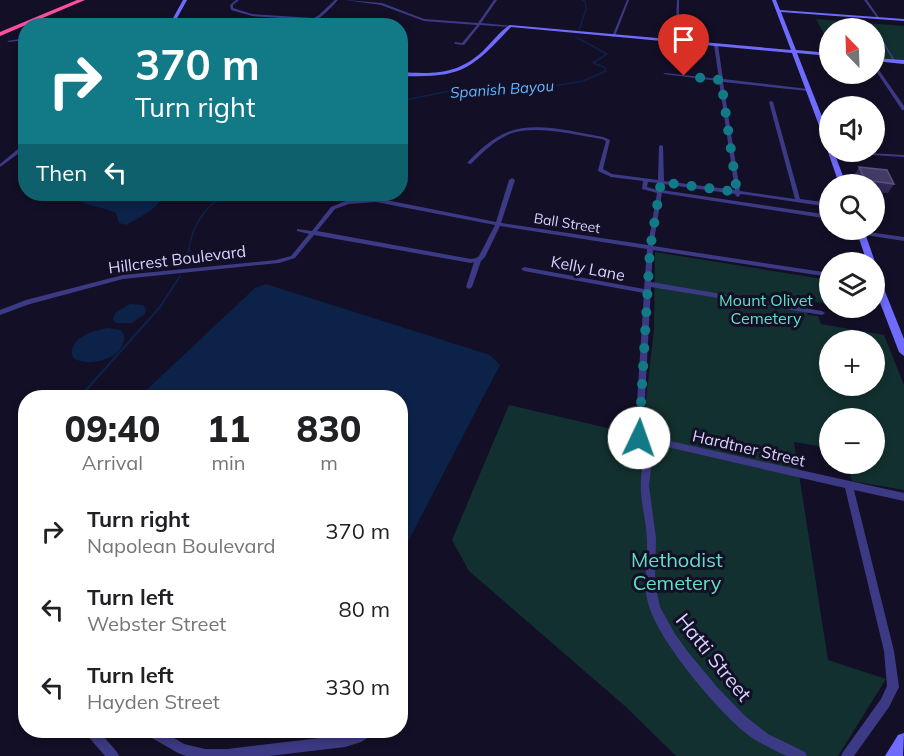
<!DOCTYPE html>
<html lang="en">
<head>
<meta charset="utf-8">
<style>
  body { margin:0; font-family:Mulish,sans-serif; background:#f6f6f6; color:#202124; height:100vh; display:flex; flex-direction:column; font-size:22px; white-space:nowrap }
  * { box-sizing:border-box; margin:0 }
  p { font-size:20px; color:#757577 }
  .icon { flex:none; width:33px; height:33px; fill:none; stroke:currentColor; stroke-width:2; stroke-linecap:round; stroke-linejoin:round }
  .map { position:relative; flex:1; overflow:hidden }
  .sheet { position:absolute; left:18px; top:390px; width:390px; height:348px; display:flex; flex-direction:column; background:#fff; border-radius:24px; box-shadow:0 3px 9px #0003 }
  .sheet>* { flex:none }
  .top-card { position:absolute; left:18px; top:18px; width:390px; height:183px; border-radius:24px; box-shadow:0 3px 9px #0003; background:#127987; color:#fff; overflow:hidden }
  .needle { width:39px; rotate:337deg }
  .buttons { position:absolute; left:819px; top:18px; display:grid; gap:12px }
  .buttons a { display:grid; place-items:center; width:66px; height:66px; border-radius:50%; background:#fff; box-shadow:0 3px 9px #0003; font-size:30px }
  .pin { position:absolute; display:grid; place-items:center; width:51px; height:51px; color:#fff; margin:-62px -26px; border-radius:50% 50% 50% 0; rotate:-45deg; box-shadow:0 0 6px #0007 }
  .pin .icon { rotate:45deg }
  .me { position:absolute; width:66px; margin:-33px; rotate:3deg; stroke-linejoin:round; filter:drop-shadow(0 0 4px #0008) }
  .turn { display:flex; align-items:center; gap:21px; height:126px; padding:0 18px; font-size:27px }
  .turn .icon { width:78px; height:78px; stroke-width:2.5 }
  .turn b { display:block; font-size:42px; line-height:51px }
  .then { display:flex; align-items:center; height:57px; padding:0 18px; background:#0003; gap:12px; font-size:22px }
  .eta { display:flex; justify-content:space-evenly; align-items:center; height:102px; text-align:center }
  .eta b { font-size:36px; font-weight:800; line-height:42px }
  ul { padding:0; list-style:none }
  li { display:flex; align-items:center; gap:18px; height:78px; padding:0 18px }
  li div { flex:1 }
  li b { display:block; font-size:22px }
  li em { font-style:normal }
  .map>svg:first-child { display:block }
  .green { fill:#12302f; fill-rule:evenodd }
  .water { fill:#0c2248 }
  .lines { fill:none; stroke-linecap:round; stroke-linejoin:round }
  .stream-far1 { stroke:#0c2248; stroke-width:1.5 }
  .stream { stroke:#0c2248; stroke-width:2 }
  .street { fill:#3d3a85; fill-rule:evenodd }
  .secondary { fill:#6f6bff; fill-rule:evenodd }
  .highway { fill:#ff4fa3; fill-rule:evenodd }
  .wall { fill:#312854 }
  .building { fill:#433a66; stroke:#5a527e; stroke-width:1.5 }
  .route { stroke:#127987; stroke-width:10; stroke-dasharray:0 18 }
  .labels { text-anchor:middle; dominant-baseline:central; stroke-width:6; stroke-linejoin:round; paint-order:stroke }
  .far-street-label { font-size:14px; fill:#d9d4ff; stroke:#130f26 }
  .far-water-label { font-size:15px; font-style:italic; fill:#62b6ff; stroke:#130f26 }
  .street-label { font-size:16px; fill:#d9d4ff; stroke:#130f26 }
  .park-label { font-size:16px; fill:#5fe0c0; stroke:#130f26 }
  .near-park-label { font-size:20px; fill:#5fe0c0; stroke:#130f26 }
  .near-street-label { font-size:20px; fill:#d9d4ff; stroke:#130f26 }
</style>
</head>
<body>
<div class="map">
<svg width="904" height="756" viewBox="0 0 904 756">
  <rect width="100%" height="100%" fill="#130f26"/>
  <g class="green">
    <polygon points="816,19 904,26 904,60 875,58 874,28 830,28 829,43"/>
    <path d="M655 252 829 280V304L804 300 808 315 818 316 821 324 884 335 904 385V490L852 481 847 464H874V418H830L829 448 794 442 828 660 886 679 838 756H676L626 707 469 571 452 540 509 405 642 436 654 329ZM830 340H874V386H830Z"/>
  </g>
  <g class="water">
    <path d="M70 194H165C159 208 139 218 126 225L119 223 116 213C102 206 80 206 70 194Z"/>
    <polygon points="266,284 490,355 500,365 401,555 400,398 139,397 255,288"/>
    <polygon points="130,304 143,305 146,309 145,314 132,323 116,323 113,319 115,313"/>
    <path d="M108 328 120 330 124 334C128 357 90 369 73 358 66 339 93 330 108 328Z"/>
  </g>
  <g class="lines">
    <g class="stream-far1">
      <polyline points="579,30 586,9 585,1 582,0"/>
      <polyline points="400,101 465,88 542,88 583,81 606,71 604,67 593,63 607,54 576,37"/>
      <path d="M189 250C192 225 204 209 224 194"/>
    </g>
    <g class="stream">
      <polyline points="187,265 189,249"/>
      <polyline points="79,398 160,307 180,276"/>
    </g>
    <g class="street">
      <path d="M236 0H239L233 5V8L252 14 314 18 319 15 335 0H338C328 11 315 25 300 26L311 20 252 16 231 10 230 5Z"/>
      <polygon points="345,0 382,3 424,19 478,23 494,0 497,0 481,23 512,26 510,27 480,25 464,45 455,44 454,42 462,43 477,25 424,21 381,5"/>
      <polygon points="627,0 629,0 615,36 612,37"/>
      <polygon points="677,0 679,0 679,42 677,43 675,42"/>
      <polygon points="864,0 867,0 880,19 878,19"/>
      <polygon points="174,19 175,21 95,23 78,26 67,26 95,21"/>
      <polygon points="26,38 26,40 9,42 7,41"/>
      <polygon points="880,39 882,39 896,62 894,62"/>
      <path d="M716 44 718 45 723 79 808 89 810 90 808 91 723 82 740 191 795 199 769 102 771 101 773 102 800 199 830 203V207L741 194 738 197 736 196 735 194 663 184 662 190 830 215V219L662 193 653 246 830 273V277L653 250 651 282 822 311 825 313 822 315 651 287 643 435 904 493V501L854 490 894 651 899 687 889 707 854 756H841L843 752 881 699 887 686 884 651 845 488 654 444 649 486 656 538 655 584 660 607 675 634 688 652 717 687 745 716 768 734 805 752 807 756H787L784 755C772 749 759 743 748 735 718 711 660 643 649 606 642 585 648 563 647 542 647 525 642 509 641 492 640 476 643 459 646 442L623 437 620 436 619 434 620 432 623 431 635 433 644 293 524 271 521 269 524 267 644 289 647 249 500 226 485 257 481 261 472 287 469 289 466 287 474 262 471 263 314 235 295 258 279 263 123 279 30 304 0 315V310L26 300 123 275 276 260 291 256 309 234 297 231V229L312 231 331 207 348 200 376 198 496 222 509 180 512 178 515 180 501 223 648 245 657 193 642 189 643 181 611 177 598 171V170L606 141 602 139C577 135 536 125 512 133 496 139 483 152 471 164L467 163C478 151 492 138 508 132 536 121 574 132 603 137L610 140 603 169 612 174 658 180 659 146 661 145 663 146 664 181 735 190 719 81 663 74 665 73 719 79 714 45ZM648 182 658 183 657 190 647 187ZM376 202 495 225 479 256 476 258 471 259 317 231 335 209 349 204Z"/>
      <polygon points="874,63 904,106 904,110 902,110 874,68"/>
      <polygon points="24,144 26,144 26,148 0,167 0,164"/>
      <polygon points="836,152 853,152 904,155 904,157 838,153"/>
      <polygon points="861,231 904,237 904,241 859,234 858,233"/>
      <polygon points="84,730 98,730 117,752 119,756 105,756 86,734"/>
      <polygon points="143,730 161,730 184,744 205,749 227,749 345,735 358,730 376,730 374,734 361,742 345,747 269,756 186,756 178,753 145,734"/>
    </g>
    <g class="secondary">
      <polygon points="183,0 187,0 176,20 187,26 181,26 172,20"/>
      <path d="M772 0H776L780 10 904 19V21L781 12 796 50 830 53V56L797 53 830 137V149L827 147 792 53 511 27C470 71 461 78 400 76V72C434 74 457 75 483 51 492 42 500 31 510 25L791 50Z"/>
      <polygon points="874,58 904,60 904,64 874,61"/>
      <polygon points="830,150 834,152 846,184 839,184 828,152"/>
      <polygon points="856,230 864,230 875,262 874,263 867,262"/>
      <polygon points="874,271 878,274 904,339 904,356 899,352 874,287"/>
      <polygon points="904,733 903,756 885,756 898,735"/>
    </g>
    <polygon class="highway" points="77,0 85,0 0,36 0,32"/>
  </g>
  <polygon class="wall" points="859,167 894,184 888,193 874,192 874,184 856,184 853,177"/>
  <polygon class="building" points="859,167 887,170 894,184 865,180"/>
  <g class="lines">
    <polyline class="route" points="639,438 650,249 661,182 737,192 721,80 684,76"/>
  </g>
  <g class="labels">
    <g class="far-street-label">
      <text transform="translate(567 223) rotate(9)">Ball Street</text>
    </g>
    <g class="far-water-label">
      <text transform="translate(502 89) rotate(-4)">Spanish Bayou</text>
    </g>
    <g class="street-label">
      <text transform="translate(177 259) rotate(-7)">Hillcrest Boulevard</text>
      <text transform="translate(588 268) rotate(11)">Kelly Lane</text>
      <text transform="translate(749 448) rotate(13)">Hardtner Street</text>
    </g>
    <g class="park-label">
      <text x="766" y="300">Mount Olivet<tspan x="766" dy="18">Cemetery</tspan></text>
    </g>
    <g class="near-park-label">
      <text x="677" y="559">Methodist<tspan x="677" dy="23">Cemetery</tspan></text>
    </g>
    <g class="near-street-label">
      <text transform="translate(714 657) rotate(51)">Hatti Street</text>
    </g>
  </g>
</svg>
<div class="buttons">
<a><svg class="needle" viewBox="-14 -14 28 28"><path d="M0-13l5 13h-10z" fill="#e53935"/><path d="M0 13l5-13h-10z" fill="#757577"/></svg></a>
<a><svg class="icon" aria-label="sound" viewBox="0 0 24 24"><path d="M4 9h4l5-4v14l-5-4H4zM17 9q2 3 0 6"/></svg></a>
<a><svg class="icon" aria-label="search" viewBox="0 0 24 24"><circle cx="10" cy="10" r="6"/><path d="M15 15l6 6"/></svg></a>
<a><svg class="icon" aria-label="layers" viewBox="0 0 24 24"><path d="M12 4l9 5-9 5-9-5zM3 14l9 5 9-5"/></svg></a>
<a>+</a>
<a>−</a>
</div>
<div class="pin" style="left:684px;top:76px;background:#d93025"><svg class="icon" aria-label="arrive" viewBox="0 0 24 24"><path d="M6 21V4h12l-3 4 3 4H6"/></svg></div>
<svg class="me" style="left:639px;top:438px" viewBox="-20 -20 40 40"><circle r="19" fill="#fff"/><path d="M0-13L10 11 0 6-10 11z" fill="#127987"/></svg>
<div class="top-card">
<div class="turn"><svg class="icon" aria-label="right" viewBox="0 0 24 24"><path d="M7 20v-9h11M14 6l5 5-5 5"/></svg><div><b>370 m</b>Turn right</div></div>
<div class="then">Then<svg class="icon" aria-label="left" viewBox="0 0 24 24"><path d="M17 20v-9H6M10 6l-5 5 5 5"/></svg></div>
</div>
<section class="sheet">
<div class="eta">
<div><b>09:40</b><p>Arrival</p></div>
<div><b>11</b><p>min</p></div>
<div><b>830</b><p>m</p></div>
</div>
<ul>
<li><svg class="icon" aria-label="right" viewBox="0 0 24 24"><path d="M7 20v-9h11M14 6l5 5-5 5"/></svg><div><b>Turn right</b><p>Napolean Boulevard</p></div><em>370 m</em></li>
<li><svg class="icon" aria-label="left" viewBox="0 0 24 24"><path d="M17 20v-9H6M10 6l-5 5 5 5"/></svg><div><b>Turn left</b><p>Webster Street</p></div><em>80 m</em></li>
<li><svg class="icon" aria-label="left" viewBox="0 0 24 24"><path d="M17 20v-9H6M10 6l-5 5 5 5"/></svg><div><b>Turn left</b><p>Hayden Street</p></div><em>330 m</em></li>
</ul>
</section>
</div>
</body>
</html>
